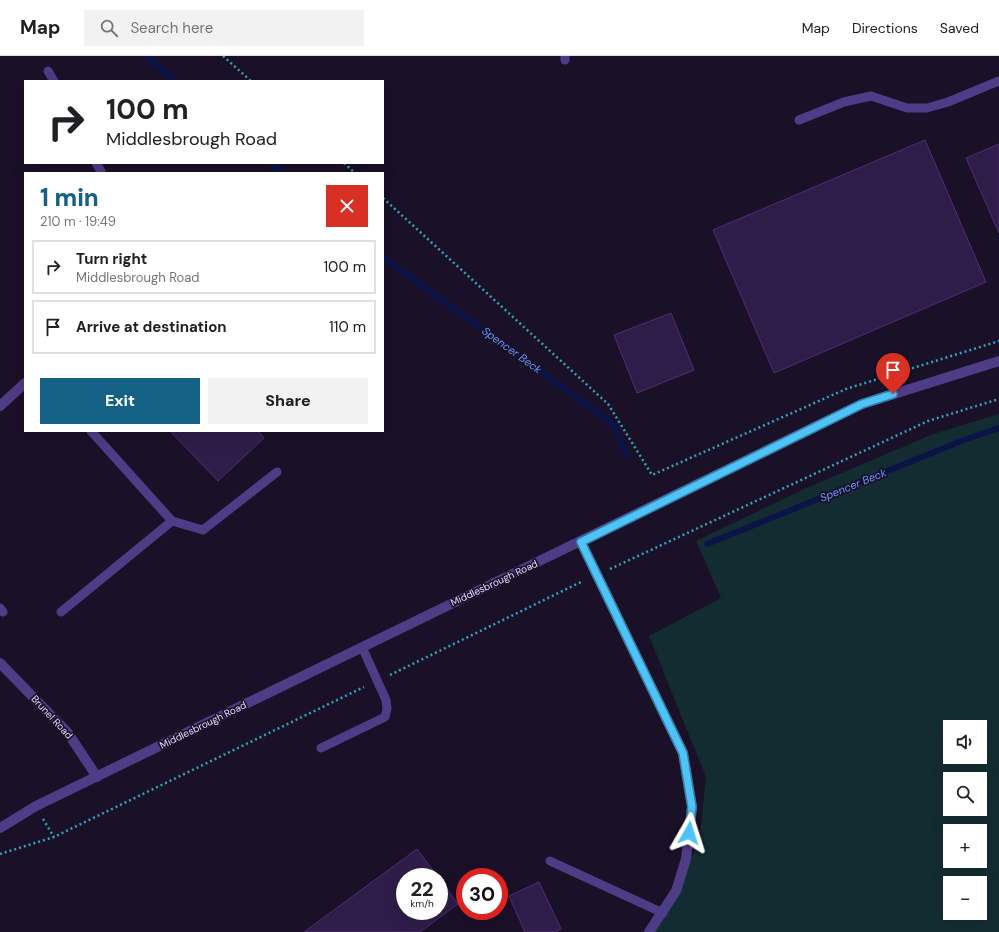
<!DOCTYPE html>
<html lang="en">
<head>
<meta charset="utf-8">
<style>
  body { margin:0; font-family:"DM Sans",sans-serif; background:#f2f2f2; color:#202124; height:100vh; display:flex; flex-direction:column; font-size:15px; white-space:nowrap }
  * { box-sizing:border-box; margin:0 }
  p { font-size:13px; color:#757577 }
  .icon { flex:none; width:22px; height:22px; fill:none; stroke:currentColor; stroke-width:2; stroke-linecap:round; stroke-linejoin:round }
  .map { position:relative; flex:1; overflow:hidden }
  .drawer { position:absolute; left:24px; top:116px; width:360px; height:260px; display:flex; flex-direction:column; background:#fff; border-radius:0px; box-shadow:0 4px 16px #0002 }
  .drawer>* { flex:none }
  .hud { position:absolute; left:24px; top:24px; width:360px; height:84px; border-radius:0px; box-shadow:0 4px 16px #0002; background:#fff; color:#202124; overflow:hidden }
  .tools { position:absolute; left:943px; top:664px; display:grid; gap:8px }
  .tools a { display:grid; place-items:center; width:44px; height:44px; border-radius:0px; background:#fff; box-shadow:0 4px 16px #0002; font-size:20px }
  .speed { position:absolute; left:396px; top:812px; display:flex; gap:8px; font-size:20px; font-weight:700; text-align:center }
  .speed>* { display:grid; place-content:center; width:52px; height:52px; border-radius:50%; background:#fff; box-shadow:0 4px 16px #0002; line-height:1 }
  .speed small { font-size:10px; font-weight:400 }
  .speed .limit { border:6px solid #d22; background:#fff; color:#111 }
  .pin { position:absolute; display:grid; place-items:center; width:34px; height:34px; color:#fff; margin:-41px -17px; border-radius:50% 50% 50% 0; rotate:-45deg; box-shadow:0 0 4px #0007 }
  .pin .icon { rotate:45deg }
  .me { position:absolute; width:44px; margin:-22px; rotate:6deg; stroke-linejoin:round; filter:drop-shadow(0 0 3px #0008) }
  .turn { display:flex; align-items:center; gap:14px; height:84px; padding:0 16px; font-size:18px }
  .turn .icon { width:52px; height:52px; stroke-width:2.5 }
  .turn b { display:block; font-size:28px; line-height:34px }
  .round { display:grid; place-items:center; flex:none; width:42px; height:42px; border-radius:0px; background:#f2f2f2 }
  .head { display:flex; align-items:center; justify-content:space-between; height:68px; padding:0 16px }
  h1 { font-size:24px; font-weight:800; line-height:30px; color:#156085 }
  .button { display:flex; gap:8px; margin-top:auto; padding:8px 16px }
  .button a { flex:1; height:46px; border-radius:0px; background:#156085; color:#fff; font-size:16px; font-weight:800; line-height:46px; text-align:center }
  .button a+a { background:#f2f2f2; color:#202124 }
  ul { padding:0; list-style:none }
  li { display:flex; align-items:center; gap:12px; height:54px; margin:0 8px 6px; padding:0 8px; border:2px solid #e0e0e0; border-radius:0px }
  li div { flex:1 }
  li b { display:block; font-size:15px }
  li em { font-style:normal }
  header { display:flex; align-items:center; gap:24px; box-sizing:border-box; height:56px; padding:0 20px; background:#fff; border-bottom:1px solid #e0e0e0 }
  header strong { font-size:19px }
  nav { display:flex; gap:22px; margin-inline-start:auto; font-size:14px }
  .search { width:280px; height:36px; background:#f2f2f2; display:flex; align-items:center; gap:10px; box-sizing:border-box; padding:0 14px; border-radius:0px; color:#757577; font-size:15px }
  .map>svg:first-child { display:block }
  .green { fill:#132c32; fill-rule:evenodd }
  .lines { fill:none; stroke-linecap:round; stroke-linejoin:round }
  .stream { stroke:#0b1446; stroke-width:6 }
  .building { fill:#2f1d49; stroke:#4c2f74 }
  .path { stroke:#32a3b8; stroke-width:2.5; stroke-dasharray:2 3; stroke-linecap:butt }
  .lane { stroke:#4f3c86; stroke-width:9 }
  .street { stroke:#4f3c86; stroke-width:10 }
  .route-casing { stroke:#337fa1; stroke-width:10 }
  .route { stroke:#4fc3f7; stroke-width:7 }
  .labels { text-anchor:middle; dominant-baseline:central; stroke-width:3.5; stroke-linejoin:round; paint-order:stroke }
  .street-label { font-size:10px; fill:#e5d8fe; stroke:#1a1028 }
  .water-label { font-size:11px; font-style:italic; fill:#6897fd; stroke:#1a1028 }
</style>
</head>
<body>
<header>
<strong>Map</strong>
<div class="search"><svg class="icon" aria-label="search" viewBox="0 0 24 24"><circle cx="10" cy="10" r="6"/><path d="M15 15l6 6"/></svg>Search here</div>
<nav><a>Map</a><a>Directions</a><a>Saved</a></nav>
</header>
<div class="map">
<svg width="999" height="876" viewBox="0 0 999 876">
  <rect width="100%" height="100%" fill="#1a1028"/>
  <path class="green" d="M999 358V876H645L699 788 706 721 649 580 721 542 696 485 804 433 933 378ZM950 671H980V701H950ZM950 723H980V753H950ZM950 775H980V805H950ZM950 827H980V857H950Z"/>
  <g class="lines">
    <g class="stream">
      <polyline points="146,0 176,25"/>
      <polyline points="271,107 283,117"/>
      <polyline points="383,201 612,367 627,399"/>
      <polyline points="707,488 964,384 999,372"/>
    </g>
  </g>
  <g class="building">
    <polygon points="925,84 986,226 774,317 713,174"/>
    <polygon points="999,88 999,177 966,102"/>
    <polygon points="671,257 694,314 637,337 614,279"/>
    <polygon points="170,375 258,375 264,382 218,425"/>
    <polygon points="417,793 438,821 405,821 405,855 439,855 439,822 458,848 420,876 304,876"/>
    <polygon points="539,826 561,873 554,876 525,876 509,840"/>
  </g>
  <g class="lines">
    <g class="path">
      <polyline points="223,0 251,25"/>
      <polyline points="344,107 355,117"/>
      <polyline points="383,142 608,348 652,419 846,333 999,285"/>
      <polyline points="610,513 928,365 999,343"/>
      <polyline points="390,619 583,525"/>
      <polyline points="43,763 54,781"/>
      <polyline points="0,798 54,781 364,631"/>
    </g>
    <g class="lane">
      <polyline points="565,0 565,4"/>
      <polyline points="48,15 54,25"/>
      <polyline points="799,64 844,46 871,40 907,52 927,52 948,46 999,25"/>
      <polyline points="96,107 102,117"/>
      <polyline points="172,465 203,474 277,416"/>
      <polyline points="0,552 3,556"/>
      <polyline points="61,556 172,465 91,375"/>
      <polyline points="321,692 385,661 387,653 386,644 362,591"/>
      <polyline points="550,805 663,857"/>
    </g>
    <g class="street">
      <polyline points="0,350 25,327"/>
      <polyline points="581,486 683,697 692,751 686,803 676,835 649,876"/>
      <polyline points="0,607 68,677 97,721"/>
      <polyline points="0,772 36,750 862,348 999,305"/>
    </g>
  </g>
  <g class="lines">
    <defs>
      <polyline id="route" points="689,777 692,751 683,697 581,486 862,348 893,338"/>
    </defs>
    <use href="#route" class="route-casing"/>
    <use href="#route" class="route"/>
  </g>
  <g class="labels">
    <g class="street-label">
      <text transform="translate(494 527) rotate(-25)">Middlesbrough Road</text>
      <text transform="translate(52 661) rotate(47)">Brunel Road</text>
      <text transform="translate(203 669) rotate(-26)">Middlesbrough Road</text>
    </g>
    <g class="water-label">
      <text transform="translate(512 294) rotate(36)">Spencer Beck</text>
      <text transform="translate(853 429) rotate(-22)">Spencer Beck</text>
    </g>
  </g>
</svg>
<div class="tools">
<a><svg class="icon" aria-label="sound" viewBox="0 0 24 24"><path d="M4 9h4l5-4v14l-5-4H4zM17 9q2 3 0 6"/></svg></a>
<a><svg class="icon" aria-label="search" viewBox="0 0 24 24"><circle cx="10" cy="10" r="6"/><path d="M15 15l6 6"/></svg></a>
<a>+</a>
<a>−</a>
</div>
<div class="speed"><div>22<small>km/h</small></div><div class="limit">30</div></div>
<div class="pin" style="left:893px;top:338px;background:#d93025"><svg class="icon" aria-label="arrive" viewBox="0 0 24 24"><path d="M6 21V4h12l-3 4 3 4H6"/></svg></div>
<svg class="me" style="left:689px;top:777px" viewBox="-20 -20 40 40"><path d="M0-17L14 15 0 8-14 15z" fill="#4fc3f7" stroke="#fff" stroke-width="4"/></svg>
<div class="hud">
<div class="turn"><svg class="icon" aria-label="right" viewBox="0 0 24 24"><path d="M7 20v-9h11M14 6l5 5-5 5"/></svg><div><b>100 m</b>Middlesbrough Road</div></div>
</div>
<section class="drawer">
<div class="head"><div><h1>1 min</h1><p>210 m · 19:49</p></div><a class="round" style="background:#d93025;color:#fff"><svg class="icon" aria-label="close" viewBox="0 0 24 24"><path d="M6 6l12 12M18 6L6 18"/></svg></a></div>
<ul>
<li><svg class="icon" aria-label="right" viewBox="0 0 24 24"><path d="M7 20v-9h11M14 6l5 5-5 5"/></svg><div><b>Turn right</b><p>Middlesbrough Road</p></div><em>100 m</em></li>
<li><svg class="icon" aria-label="arrive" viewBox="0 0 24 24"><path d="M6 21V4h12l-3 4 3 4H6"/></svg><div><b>Arrive at destination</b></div><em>110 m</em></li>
</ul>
<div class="button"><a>Exit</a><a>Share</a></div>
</section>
</div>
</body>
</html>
